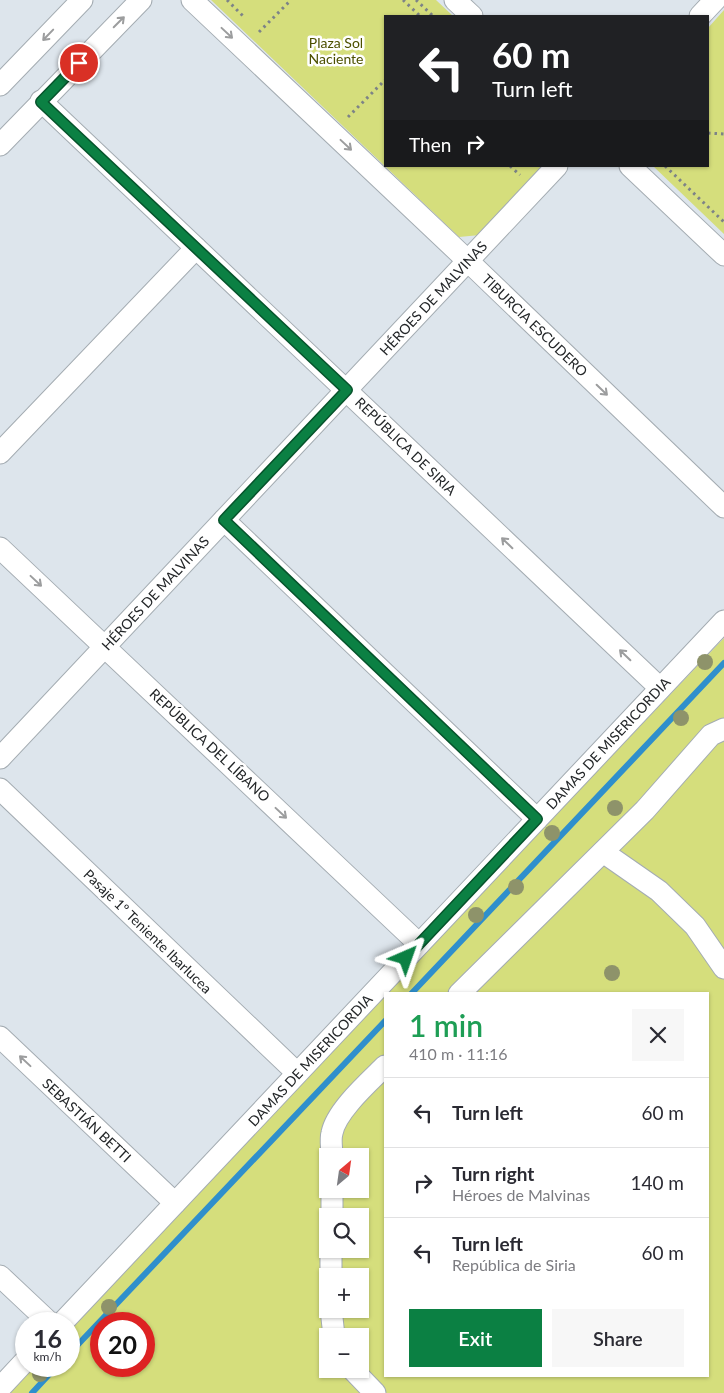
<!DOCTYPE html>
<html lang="en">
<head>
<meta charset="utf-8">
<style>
  body { margin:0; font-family:Lato,sans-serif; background:#f7f7f7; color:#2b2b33; height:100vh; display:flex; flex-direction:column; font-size:19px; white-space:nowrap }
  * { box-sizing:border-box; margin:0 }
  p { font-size:16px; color:#7c7c81 }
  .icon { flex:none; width:28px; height:28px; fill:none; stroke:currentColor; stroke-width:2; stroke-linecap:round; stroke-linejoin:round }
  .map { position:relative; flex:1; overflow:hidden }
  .side { position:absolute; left:384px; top:992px; width:325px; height:385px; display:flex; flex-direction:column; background:#fff; border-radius:0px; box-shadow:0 1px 4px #0004 }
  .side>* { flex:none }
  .top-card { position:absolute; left:384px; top:15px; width:325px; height:152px; border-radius:0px; box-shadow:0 1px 4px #0004; background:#202124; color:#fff; overflow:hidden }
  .needle { width:32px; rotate:29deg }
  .fabs { position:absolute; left:319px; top:1148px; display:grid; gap:10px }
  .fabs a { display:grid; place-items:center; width:50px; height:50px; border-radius:0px; background:#fff; box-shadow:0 1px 4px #0004; font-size:25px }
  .speed { position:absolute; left:15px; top:1312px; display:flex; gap:10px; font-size:25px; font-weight:700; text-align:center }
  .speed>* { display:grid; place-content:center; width:65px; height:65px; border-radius:50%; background:#fff; box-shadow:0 1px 4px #0004; line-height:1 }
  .speed small { font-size:12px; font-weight:400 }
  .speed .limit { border:8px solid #d22; background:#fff; color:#111 }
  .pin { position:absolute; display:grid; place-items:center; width:42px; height:42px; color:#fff; margin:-21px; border:2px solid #fff; border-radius:50%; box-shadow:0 1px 5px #0007 }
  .me { position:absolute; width:55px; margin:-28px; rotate:43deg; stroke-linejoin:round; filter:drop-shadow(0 0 4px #0008) }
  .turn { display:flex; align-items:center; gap:18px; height:105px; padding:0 25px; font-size:22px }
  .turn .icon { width:65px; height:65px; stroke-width:2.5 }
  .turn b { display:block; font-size:35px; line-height:42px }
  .then { display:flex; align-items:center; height:48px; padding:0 25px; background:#0003; gap:10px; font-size:19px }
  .round { display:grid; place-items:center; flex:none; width:52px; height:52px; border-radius:0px; background:#f7f7f7 }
  .headline { display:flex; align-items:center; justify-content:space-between; height:85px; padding:0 25px }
  h1 { font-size:30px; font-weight:600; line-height:38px; color:#1e9e55 }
  .cta { display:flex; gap:10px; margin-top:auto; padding:10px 25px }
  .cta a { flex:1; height:58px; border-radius:0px; background:#0b8043; color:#fff; font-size:20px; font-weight:600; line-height:58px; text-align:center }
  .cta a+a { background:#f7f7f7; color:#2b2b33 }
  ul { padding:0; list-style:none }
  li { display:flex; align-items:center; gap:15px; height:70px; padding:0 25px; border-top:1px solid #e1e1e2 }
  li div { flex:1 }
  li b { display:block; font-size:19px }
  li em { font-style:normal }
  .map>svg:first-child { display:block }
  .green { fill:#d5de7c; fill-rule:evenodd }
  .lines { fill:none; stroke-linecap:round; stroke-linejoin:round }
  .stream { stroke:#2f8fcc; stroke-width:6 }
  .minor-casing { stroke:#a4acb2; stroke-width:23 }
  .path { stroke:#7d8387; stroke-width:3; stroke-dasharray:2.5 4; stroke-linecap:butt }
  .minor { stroke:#fff; stroke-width:21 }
  .tree { fill:#8e936a }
  .oneway { stroke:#9c9d9e }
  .route-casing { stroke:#07532c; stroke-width:12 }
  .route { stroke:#0b8043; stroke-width:9 }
  .labels { text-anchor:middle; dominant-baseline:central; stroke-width:5; stroke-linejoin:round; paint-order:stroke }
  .park-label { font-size:14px; fill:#4d5000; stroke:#fff }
  .street-label { font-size:14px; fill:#232628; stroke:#fff }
</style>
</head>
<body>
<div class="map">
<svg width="724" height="1393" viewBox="0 0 724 1393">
  <rect width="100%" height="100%" fill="#dde5ec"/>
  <g class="green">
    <polygon points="211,0 436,0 453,16 385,16 385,166 545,166 480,235 459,237"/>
    <polygon points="724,10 724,234 653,166 708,166 708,28"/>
    <path d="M724 638V1393H5L30 1366H69V1326L385 994V1376H708V994H385ZM328 1156H360V1189H328ZM328 1216H360V1249H328ZM328 1276H360V1309H328ZM101 1324H144V1366H101ZM328 1336H360V1369H328Z"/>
  </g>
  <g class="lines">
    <g class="stream">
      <polyline points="411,994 724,663"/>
      <polyline points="69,1354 385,1021"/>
      <polyline points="32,1393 57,1366"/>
    </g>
    <defs>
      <g id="minor">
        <polyline points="192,0 468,261 724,507"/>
        <polyline points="455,0 472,16"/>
        <polyline points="700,16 715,0"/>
        <polyline points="0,85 82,0"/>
        <polyline points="41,101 660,688"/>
        <polyline points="0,145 141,0"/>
        <polyline points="630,166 724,255"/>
        <polyline points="0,453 196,248"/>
        <polyline points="224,520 537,819"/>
        <polyline points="0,548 419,944"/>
        <polyline points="0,758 557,166"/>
        <polyline points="0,789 297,1073"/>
        <polyline points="603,852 659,891 695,926 724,968"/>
        <polyline points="459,994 645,810 711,735 724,729"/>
        <polyline points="0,1037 175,1203"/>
        <path d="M332 1156C332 1149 330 1140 332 1133 336 1111 369 1082 385 1066"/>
        <polyline points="332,1216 332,1189"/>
        <polyline points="0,1276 51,1324"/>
        <polyline points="331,1276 331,1249"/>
        <polyline points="331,1309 334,1336"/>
        <polyline points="61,1324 724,621"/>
        <polyline points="352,1369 375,1393"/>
        <polyline points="0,1388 26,1360"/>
      </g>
    </defs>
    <use href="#minor" class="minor-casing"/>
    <g class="path">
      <polyline points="227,0 244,17"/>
      <polyline points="403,0 420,16"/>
      <polyline points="416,0 433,16"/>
      <polyline points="259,32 291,0"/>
      <polyline points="348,117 385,80"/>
      <polyline points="708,133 724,134"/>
      <polyline points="510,166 520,175"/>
      <polyline points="665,166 724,222"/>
    </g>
    <use href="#minor" class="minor"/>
  </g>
  <g class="tree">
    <circle cx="705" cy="662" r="8"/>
    <circle cx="681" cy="718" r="8"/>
    <circle cx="615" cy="808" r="8"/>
    <circle cx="552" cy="833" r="8"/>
    <circle cx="516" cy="887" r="8"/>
    <circle cx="476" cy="915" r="8"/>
    <circle cx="612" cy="973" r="8"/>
    <circle cx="109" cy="1307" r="8"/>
    <circle cx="40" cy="1374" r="8"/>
  </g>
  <defs><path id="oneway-shaft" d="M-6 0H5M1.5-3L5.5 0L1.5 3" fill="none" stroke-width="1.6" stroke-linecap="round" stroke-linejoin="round" transform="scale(1.25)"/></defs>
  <g class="oneway">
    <use href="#oneway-shaft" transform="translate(119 22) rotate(-45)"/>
    <use href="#oneway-shaft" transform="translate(227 33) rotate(43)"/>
    <use href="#oneway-shaft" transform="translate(48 35) rotate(134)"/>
    <use href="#oneway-shaft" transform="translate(346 145) rotate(43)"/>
    <use href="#oneway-shaft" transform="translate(602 390) rotate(44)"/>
    <use href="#oneway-shaft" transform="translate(507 543) rotate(-136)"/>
    <use href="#oneway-shaft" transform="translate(36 581) rotate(43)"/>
    <use href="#oneway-shaft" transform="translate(625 655) rotate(-136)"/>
    <use href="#oneway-shaft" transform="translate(281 813) rotate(43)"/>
    <use href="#oneway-shaft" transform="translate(25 1061) rotate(-137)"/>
  </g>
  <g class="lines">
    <defs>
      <polyline id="route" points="79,63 41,102 347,390 224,520 537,819 406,958"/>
    </defs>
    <use href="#route" class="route-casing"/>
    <use href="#route" class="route"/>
  </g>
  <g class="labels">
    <g class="park-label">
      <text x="336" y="42">Plaza Sol<tspan x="336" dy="16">Naciente</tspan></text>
    </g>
    <g class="street-label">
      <text transform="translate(433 298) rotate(-47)">HÉROES DE MALVINAS</text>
      <text transform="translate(535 325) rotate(44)">TIBURCIA ESCUDERO</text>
      <text transform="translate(406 446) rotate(44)">REPÚBLICA DE SIRIA</text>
      <text transform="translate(155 593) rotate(-47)">HÉROES DE MALVINAS</text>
      <text transform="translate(608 743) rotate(-47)">DAMAS DE MISERICORDIA</text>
      <text transform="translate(210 745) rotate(43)">REPÚBLICA DEL LÍBANO</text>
      <text transform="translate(148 931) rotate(44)">Pasaje 1º Teniente Ibarlucea</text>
      <text transform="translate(310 1060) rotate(-47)">DAMAS DE MISERICORDIA</text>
      <text transform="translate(87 1120) rotate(43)">SEBASTIÁN BETTI</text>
    </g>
  </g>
</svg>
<div class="fabs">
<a><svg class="needle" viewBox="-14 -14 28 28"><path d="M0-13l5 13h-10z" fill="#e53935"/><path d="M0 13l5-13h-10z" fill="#7c7c81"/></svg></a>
<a><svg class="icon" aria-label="search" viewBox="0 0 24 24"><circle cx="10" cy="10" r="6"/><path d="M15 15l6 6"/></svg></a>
<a>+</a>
<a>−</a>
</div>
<div class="speed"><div>16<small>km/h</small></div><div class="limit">20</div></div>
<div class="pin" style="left:79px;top:63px;background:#d93025"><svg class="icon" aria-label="arrive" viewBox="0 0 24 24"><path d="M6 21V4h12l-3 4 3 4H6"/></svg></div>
<svg class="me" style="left:406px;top:958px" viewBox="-20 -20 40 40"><path d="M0-17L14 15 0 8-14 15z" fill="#0b8043" stroke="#fff" stroke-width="4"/></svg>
<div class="top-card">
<div class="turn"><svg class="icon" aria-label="left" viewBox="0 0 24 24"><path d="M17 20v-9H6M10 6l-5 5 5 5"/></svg><div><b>60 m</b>Turn left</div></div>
<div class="then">Then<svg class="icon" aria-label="right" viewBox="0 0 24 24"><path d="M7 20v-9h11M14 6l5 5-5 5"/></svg></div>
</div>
<section class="side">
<div class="headline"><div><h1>1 min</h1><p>410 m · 11:16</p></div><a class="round"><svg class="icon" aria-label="close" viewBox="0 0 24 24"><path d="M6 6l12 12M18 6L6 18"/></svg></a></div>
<ul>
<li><svg class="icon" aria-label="left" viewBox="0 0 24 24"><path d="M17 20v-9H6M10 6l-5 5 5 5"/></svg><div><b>Turn left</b></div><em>60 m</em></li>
<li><svg class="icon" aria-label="right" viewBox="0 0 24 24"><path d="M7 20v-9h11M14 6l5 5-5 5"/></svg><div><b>Turn right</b><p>Héroes de Malvinas</p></div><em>140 m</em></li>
<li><svg class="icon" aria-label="left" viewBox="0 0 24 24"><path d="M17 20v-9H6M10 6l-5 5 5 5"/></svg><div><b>Turn left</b><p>República de Siria</p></div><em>60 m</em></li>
</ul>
<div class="cta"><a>Exit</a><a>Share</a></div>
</section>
</div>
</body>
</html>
